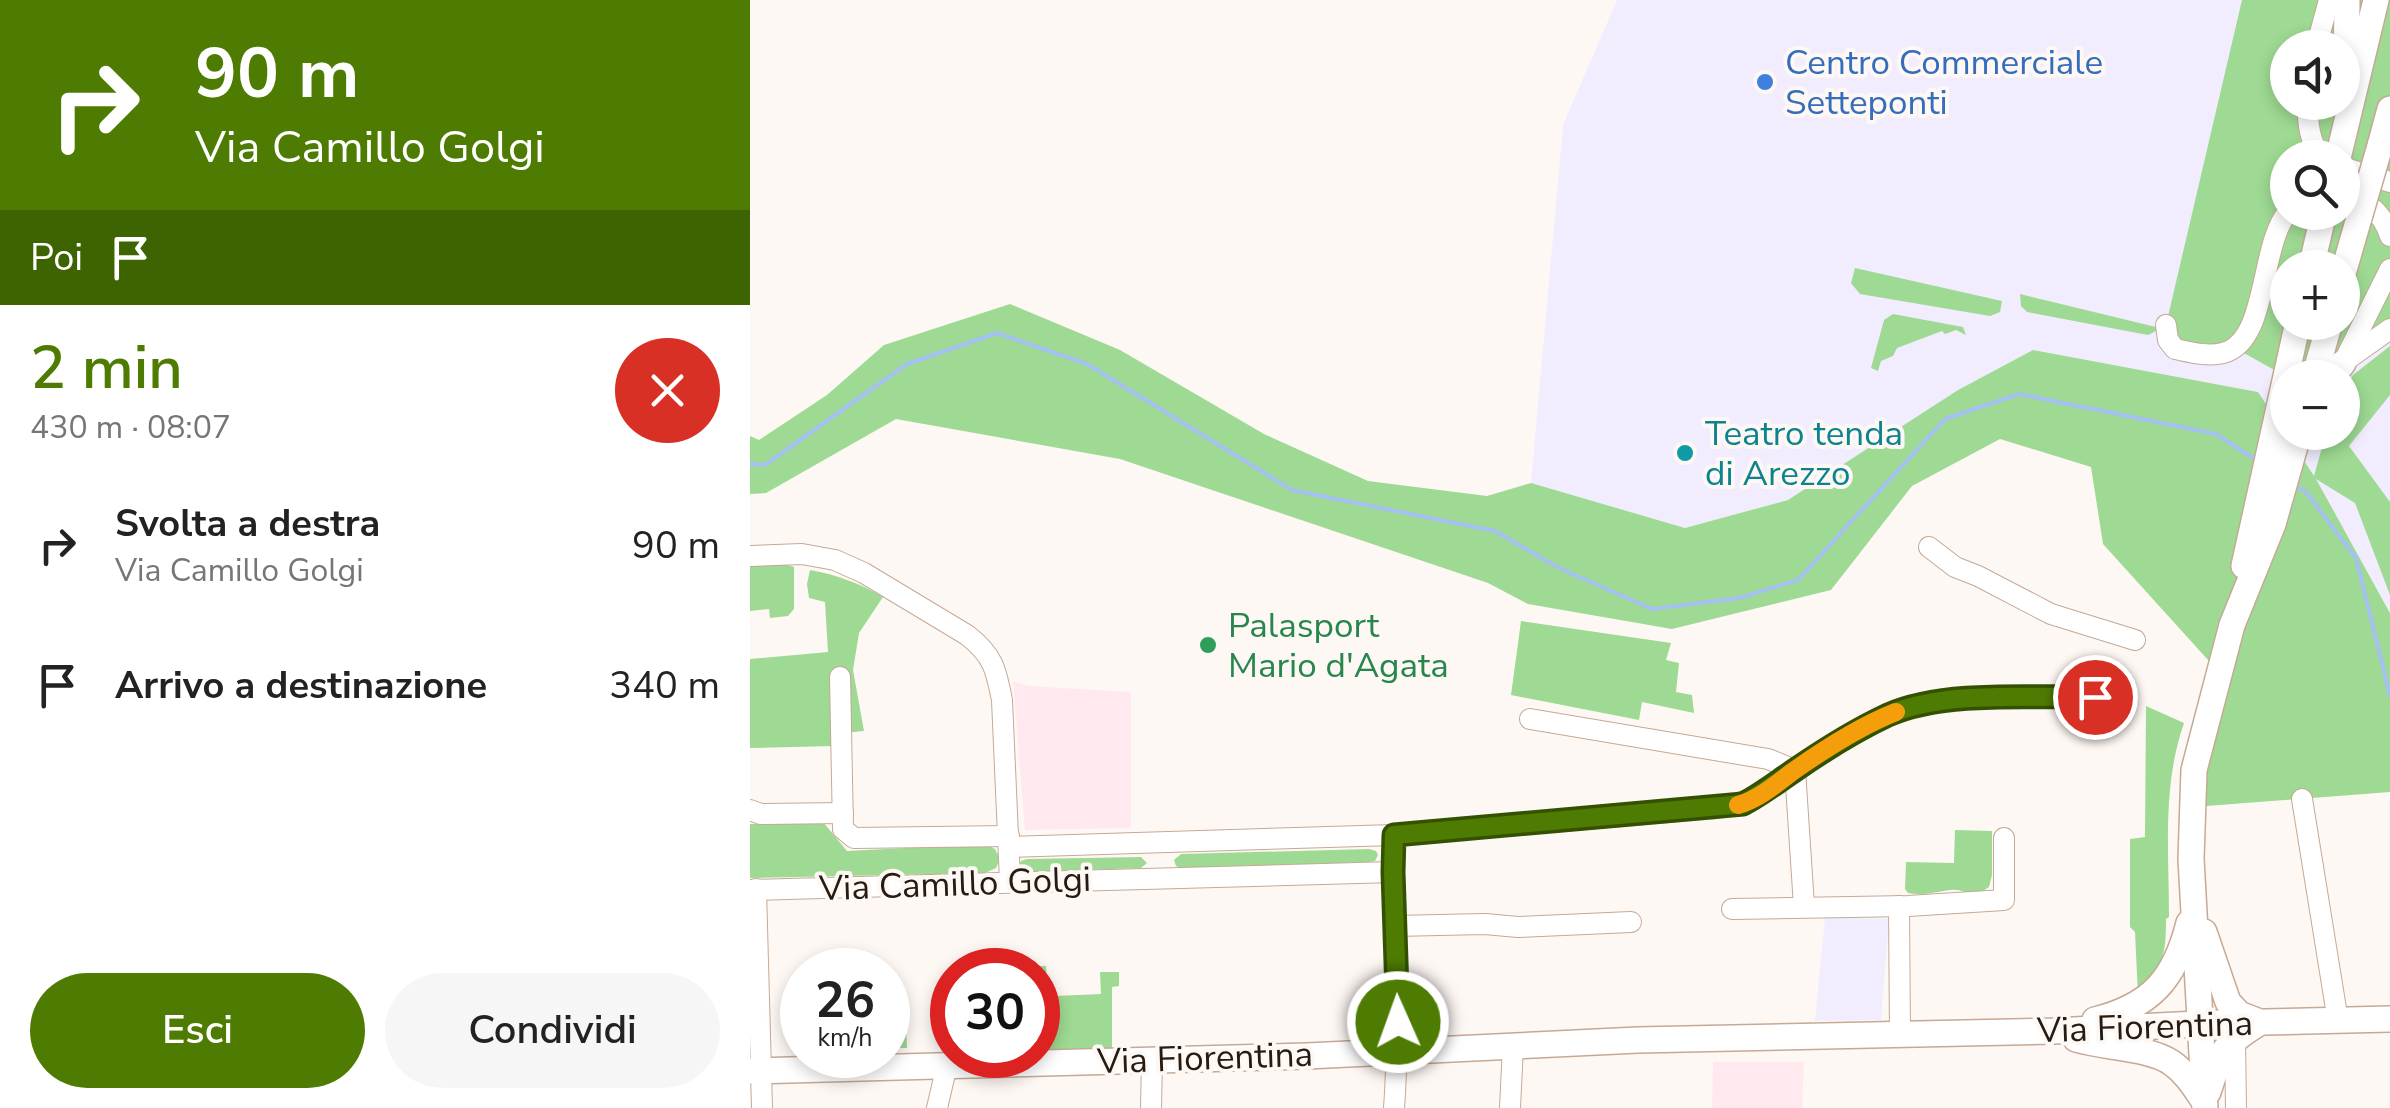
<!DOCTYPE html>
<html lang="it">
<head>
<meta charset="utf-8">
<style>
  body { margin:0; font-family:"Nunito Sans",sans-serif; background:#f6f6f6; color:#222; height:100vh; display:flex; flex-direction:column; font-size:38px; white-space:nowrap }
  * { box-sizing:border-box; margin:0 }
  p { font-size:32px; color:#767676 }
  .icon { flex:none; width:55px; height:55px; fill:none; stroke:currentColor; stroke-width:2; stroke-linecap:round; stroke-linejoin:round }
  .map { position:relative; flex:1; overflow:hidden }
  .sheet { display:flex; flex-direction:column; background:#fff; width:750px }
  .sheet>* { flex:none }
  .top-card { background:#4e7c02; color:#fff; overflow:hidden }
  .tools { position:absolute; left:1520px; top:30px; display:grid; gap:20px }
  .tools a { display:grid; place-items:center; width:90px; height:90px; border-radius:50%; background:#fff; box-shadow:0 5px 15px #0003; font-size:50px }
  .speed { position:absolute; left:30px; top:948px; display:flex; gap:20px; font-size:50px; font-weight:700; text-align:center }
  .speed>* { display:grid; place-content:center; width:130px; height:130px; border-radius:50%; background:#fff; box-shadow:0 5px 15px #0003; line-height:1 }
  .speed small { font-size:25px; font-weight:400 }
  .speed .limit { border:15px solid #d22; background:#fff; color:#111 }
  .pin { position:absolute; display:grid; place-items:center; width:85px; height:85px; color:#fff; margin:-42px; border:5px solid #fff; border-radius:50%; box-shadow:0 2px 10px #0007 }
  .me { position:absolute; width:110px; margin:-55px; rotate:358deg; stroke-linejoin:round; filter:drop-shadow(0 0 8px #0008) }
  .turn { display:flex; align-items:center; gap:35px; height:210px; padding:0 30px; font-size:45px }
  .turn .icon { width:130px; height:130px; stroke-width:2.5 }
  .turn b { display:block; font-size:70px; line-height:85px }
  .then { display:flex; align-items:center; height:95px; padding:0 30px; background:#0003; gap:20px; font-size:38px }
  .round { display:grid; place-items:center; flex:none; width:105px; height:105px; border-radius:52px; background:#f6f6f6 }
  .head { display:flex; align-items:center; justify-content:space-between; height:170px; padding:0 30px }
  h1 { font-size:60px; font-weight:600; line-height:75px; color:#4e7c02 }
  .primary-button { display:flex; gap:20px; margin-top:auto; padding:20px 30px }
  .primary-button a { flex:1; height:115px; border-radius:60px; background:#4e7c02; color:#fff; font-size:40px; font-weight:600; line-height:115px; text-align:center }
  .primary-button a+a { background:#f6f6f6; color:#222 }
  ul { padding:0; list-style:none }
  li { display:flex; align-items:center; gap:30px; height:140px; padding:0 30px }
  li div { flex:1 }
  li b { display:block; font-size:38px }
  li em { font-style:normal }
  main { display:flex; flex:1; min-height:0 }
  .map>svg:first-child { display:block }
  .commercial { fill:#f1edfe; fill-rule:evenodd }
  .education { fill:#ffe9ef }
  .green { fill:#9eda93; fill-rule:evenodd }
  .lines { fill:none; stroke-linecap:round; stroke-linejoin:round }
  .stream { stroke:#a5c1f1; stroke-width:4 }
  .minor-casing { stroke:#c5a995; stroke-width:22 }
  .major-casing { stroke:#c5a995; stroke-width:28 }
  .minor { stroke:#fff; stroke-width:20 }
  .major { stroke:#fff; stroke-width:25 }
  .major-bridge-casing { stroke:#c5a995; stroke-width:28; stroke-linecap:butt }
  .major-bridge { stroke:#fff; stroke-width:25 }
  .route-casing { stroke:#335101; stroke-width:25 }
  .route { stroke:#4e7c02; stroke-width:18 }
  .slow { stroke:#f59e0b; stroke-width:18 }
  .shop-dot { fill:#3f7fe0; stroke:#fef8f4; stroke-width:4 }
  .culture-dot { fill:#0f9aa8; stroke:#fef8f4; stroke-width:4 }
  .leisure-dot { fill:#2e9e5b; stroke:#fef8f4; stroke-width:4 }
  .labels { text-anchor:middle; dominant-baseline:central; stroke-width:8; stroke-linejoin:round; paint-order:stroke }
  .shop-label { font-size:35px; fill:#366cbe; stroke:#fef8f4; text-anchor:start }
  .culture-label { font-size:35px; fill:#0d838f; stroke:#fef8f4; text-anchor:start }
  .leisure-label { font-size:35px; fill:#27864d; stroke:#fef8f4; text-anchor:start }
  .street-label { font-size:35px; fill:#251b13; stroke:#fef8f4 }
</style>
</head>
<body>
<main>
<section class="sheet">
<div class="top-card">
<div class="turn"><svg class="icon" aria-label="right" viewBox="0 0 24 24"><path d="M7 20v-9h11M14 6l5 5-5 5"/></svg><div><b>90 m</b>Via Camillo Golgi</div></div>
<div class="then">Poi<svg class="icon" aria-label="arrive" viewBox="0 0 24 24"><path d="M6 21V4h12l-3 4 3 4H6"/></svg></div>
</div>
<div class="head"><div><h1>2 min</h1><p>430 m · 08:07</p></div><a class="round" style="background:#d93025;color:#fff"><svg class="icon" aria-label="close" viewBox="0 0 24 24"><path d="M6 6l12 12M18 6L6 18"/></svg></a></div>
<ul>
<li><svg class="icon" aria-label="right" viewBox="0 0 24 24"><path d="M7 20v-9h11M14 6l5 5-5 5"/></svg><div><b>Svolta a destra</b><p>Via Camillo Golgi</p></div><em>90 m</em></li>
<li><svg class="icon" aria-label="arrive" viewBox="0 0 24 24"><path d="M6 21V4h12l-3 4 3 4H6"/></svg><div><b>Arrivo a destinazione</b></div><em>340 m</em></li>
</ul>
<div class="primary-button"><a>Esci</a><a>Condividi</a></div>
</section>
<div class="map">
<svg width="1640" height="1108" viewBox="0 0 1640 1108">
  <rect width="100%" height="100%" fill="#fef8f4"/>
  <g class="commercial">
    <path d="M867 0H1640V612L1564 477 1508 392 1283 350 1208 390 1038 500 935 528 781 483 813 125ZM1538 48H1592V102H1538ZM1538 158H1592V212H1538ZM1538 268H1592V322H1538ZM1538 378H1592V432H1538Z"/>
    <polygon points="1075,917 1139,919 1131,1020 1065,1021"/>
  </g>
  <g class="education">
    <polygon points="263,681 278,686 381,692 381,828 275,830"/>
    <polygon points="963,1062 1054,1062 1052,1108 962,1108"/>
  </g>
  <g class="green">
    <path d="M1492 0H1640V329L1582 377 1538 378V432L1545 447 1564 476 1576 433 1592 432 1593 390 1603 375 1640 346V395L1599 446 1640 502V595L1605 503 1566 479 1640 613V792L1443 807 1468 671 1353 544 1341 467 1250 439 1162 486 1081 590 922 629 778 604 738 583 370 459 146 419 16 493 0 494V436L9 440 77 395 134 345 260 304 370 350 514 434 618 481 737 496 781 483 935 528 1038 500 1208 390 1283 350 1508 392 1526 419 1535 376 1485 348 1425 349 1416 325ZM1538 48H1592V102H1538ZM1538 158H1592V212H1538ZM1538 268H1592V322H1538Z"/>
    <polygon points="1105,268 1252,301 1250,312 1240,316 1110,294 1101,283"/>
    <polygon points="1270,294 1406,327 1406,331 1398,335 1277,312 1271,306"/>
    <polygon points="1143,314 1213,327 1216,335 1206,330 1195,334 1192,331 1147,348 1143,356 1131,361 1128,371 1121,368 1134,320"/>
    <polygon points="31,563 44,567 44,609 38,616 20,618 19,609 0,611 0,566"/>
    <path d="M60 570C87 575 109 583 133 597L109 633 103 670 114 731 83 734 84 746 0 748V659L78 652 75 602 59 598 57 584Z"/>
    <polygon points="771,621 921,643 916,660 929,663 926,692 942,695 944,713 892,702 889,720 761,695"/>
    <path d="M1396 706 1434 723C1412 786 1419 852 1419 917L1416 919C1416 961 1412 962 1388 996L1385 932 1380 927V839L1395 837Z"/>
    <polygon points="73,822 97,851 235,844 245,849 250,859 246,868 235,873 0,878 0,824"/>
    <path d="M1205 830 1242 831V875L1239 887C1219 901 1217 888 1200 890 1185 892 1173 896 1158 893L1155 889 1156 862 1204 863Z"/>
    <polygon points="619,849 626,851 628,855 625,861 619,862 430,868 426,866 424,860 431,854"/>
    <polygon points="391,857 397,863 391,868 274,872 269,865 271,861 277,859"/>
    <polygon points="279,966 296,966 297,982 303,982 305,996 351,994 350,972 369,972 369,986 362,987 362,1048 296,1050 295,1046 288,1046 288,970 279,970"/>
    <polygon points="138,999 155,999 157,1048 138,1048"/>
  </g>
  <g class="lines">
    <g class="stream">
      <polyline points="0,464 15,465 157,364 247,333 337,364 542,490 745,531 807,567 902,609 989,598 1048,580 1195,419 1269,394 1466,434 1506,460"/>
      <polyline points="1544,484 1556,492 1606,558 1640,696"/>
    </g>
    <defs>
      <g id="minor">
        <polyline points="1566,48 1579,0"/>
        <path d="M1557 102C1558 122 1559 143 1572 158"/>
        <polyline points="1592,167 1640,182"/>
        <path d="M1592 195C1617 199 1632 212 1640 236"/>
        <path d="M1416 325 1418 340 1425 349C1440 352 1457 357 1473 353 1519 341 1509 246 1538 212"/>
        <polyline points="1599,358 1640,329"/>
        <polyline points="1593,363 1640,269"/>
        <polyline points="1179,547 1205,567 1228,576 1301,614 1385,640"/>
        <path d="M0 556 52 554 85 560 114 573 217 635C243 655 246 669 252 700L260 881"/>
        <polyline points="90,677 93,829 104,838 259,836"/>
        <polyline points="780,719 1018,759 1045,770 1054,906"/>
        <polyline points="1552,799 1588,1021"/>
        <polyline points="0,810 11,814 93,813"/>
        <path d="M259 847 644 835 967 808C1006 802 1017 789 1048 768 1077 749 1108 727 1140 714 1198 690 1289 698 1352 697"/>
        <polyline points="6,889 12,1108"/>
        <polyline points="0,890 643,872"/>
        <polyline points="1149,906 1150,1035"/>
        <polyline points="982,909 1158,906 1254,900 1254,838"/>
        <polyline points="644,926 735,924 768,927 881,922"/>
        <polyline points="1485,1038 1486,1108"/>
        <polyline points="187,1108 197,1065"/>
        <polyline points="401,1108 402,1061"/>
        <path d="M644 1108C651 1017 641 926 644 835"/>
        <polyline points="760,1108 763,1046"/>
      </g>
      <g id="major">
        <polyline points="1596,80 1597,0"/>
        <polyline points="1630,146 1640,109"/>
        <polyline points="1588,158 1626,0"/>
        <polyline points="1561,268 1574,212"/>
        <polyline points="1592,277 1609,218"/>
        <polyline points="1564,378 1580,322"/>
        <polyline points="1582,378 1593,363"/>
        <polyline points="1494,566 1548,322"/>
        <polyline points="1454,932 1478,1002 1489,1014 1507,1021"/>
        <path d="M1345 1020C1401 1006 1425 979 1439 923"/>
        <path d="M1326 1039C1355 1048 1398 1047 1422 1063 1436 1073 1445 1088 1454 1101"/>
        <polyline points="0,1071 557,1056 888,1040 1303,1031 1469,1023 1640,1019"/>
        <path d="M1458 1092C1472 1050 1471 1047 1509 1023"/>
        <polyline points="1455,1108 1441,859 1444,770 1482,625 1523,524 1549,432"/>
      </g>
    </defs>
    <use href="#minor" class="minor-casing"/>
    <use href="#major" class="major-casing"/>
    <use href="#minor" class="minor"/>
    <use href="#major" class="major"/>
    <defs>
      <polyline id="major-bridge" points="1609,218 1630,146"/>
    </defs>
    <use href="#major-bridge" class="major-bridge-casing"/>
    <use href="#major-bridge" class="major-bridge"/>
  </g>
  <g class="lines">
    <defs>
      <path id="route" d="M648 1022 643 872 644 835 993 804C1012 794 1027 782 1045 770 1074 750 1106 730 1138 715 1194 690 1284 698 1345 697"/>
    </defs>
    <use href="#route" class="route-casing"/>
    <use href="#route" class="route"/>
    <path class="slow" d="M988 805C1009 799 1025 785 1042 772 1073 750 1110 726 1146 712"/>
  </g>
  <circle class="shop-dot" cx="1015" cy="82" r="10"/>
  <circle class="culture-dot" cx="935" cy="453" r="10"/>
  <circle class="leisure-dot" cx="458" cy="645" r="10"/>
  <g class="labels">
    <g class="shop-label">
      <text x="1035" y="62">Centro Commerciale<tspan x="1035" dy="40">Setteponti</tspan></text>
    </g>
    <g class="culture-label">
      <text x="955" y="433">Teatro tenda<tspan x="955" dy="40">di Arezzo</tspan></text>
    </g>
    <g class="leisure-label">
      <text x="478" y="625">Palasport<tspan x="478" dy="40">Mario d'Agata</tspan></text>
    </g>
    <g class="street-label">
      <text transform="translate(205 884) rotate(-2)">Via Camillo Golgi</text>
      <text transform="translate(1395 1027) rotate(-2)">Via Fiorentina</text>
      <text transform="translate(455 1058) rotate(-2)">Via Fiorentina</text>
    </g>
  </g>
</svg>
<div class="tools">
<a><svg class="icon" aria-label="sound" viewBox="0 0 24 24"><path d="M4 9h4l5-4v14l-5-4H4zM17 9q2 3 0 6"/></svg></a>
<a><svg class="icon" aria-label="search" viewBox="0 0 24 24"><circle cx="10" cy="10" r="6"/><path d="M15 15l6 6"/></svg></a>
<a>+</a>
<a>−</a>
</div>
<div class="speed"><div>26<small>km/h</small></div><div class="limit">30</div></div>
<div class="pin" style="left:1345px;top:697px;background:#d93025"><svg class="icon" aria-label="arrive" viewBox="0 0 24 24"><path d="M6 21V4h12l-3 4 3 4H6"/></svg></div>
<svg class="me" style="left:648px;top:1022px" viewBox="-20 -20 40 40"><circle r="17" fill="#4e7c02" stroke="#fff" stroke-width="3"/><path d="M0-11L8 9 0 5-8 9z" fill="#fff"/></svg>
</div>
</main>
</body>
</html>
